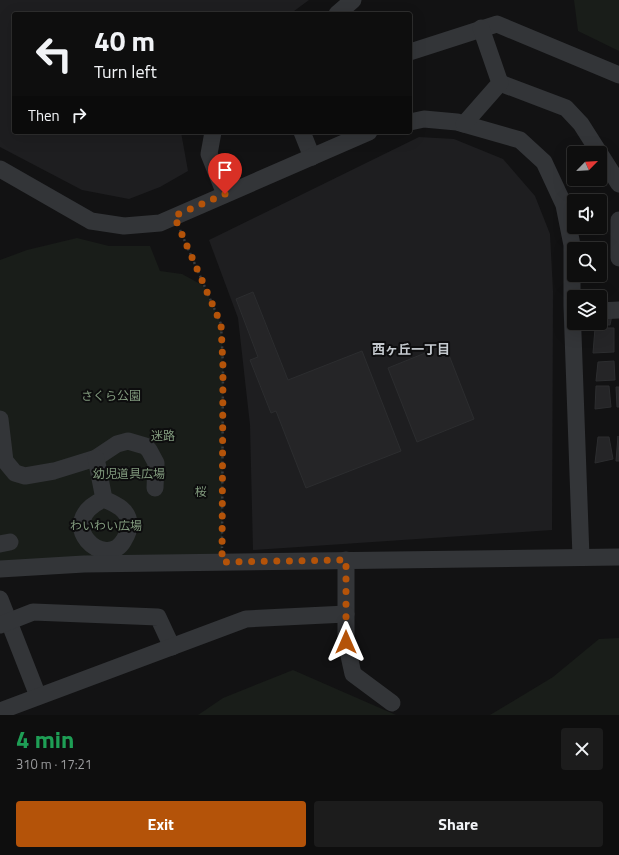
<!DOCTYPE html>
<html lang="en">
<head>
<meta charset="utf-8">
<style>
  body { margin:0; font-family:"Titillium Web","Noto Sans JP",sans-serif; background:#1c1c1c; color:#f1f3f6; height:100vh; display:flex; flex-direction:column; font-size:15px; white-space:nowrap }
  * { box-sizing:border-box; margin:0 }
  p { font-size:13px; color:#9b9c9e }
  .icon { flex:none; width:22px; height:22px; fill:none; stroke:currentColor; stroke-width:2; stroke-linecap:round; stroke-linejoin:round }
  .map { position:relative; height:715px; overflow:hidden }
  .panel { display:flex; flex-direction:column; background:#0e0e0e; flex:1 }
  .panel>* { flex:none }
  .banner { position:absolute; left:12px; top:12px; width:400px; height:122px; border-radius:4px; box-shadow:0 4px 16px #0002,0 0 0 1px #2e2e2e; background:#0e0e0e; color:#f1f3f6; overflow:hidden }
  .needle { width:26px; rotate:66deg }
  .tools { position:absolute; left:567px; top:146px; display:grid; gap:8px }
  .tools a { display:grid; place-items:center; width:40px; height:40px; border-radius:4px; background:#0e0e0e; box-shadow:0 4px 16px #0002,0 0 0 1px #2e2e2e; font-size:20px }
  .pin { position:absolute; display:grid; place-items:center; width:34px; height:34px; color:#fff; margin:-41px -17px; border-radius:50% 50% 50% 0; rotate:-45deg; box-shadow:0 0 4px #0007 }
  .pin .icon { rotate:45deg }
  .me { position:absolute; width:44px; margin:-22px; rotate:0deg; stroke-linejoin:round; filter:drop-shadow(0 0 3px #0008) }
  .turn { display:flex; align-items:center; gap:14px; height:84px; padding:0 16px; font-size:18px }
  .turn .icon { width:52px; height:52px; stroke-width:2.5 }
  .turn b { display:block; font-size:28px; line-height:34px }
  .then { display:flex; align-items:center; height:38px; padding:0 16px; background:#0003; gap:8px; font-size:15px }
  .round { display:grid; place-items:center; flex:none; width:42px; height:42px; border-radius:4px; background:#1c1c1c }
  .head { display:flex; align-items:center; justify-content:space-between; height:68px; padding:0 16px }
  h1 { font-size:24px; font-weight:700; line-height:30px; color:#1e9e55 }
  .cta { display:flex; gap:8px; margin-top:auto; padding:8px 16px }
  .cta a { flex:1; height:46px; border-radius:4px; background:#b45309; color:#fff; font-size:16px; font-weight:700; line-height:46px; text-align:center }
  .cta a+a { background:#1c1c1c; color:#f1f3f6 }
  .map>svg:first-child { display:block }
  .built { fill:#1e1e20 }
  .green { fill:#191d19 }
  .building { fill:#252527; stroke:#2c2d2f }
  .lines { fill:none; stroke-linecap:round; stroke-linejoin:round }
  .path { stroke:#393c3f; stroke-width:2.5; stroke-dasharray:2 3; stroke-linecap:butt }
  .minor { stroke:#333538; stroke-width:17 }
  .route { stroke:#b45309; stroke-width:7; stroke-dasharray:0 12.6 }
  .labels { text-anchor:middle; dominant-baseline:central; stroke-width:4; stroke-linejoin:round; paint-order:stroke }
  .park-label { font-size:12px; fill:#829b7e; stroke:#0d0d0e }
  .neighbourhood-label { font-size:13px; font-weight:bold; fill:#c5cacf; stroke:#0d0d0e }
</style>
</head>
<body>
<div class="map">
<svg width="619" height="715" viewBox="0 0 619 715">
  <rect width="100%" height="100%" fill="#121213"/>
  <g class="built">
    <polygon points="0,0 309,0 290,14 14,14 14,132 181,132 188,171 160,187 129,199 82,190 0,147"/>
    <polygon points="419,137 454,139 503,159 535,196 550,234 553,291 552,530 253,550 250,425 238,318 209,240"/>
  </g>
  <g class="green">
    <polygon points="574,0 619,0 619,51 578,31"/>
    <polygon points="77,238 109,246 150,246 160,271 182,274 204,286 221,324 223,367 222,562 0,568 0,260 27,250"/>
    <polygon points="619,638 619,715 490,715 553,677 599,639"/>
    <polygon points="293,670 396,715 198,715 223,698"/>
  </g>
  <g class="building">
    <polygon points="253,292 288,380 362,351 401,451 306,488 276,411 271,413 250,360 258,357 236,299"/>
    <polygon points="600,315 612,315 610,325 593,324 600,323"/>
    <polygon points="595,328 614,328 614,352 593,353"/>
    <polygon points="445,345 474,419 417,442 388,368"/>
    <polygon points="614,361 615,380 596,381 598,362"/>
    <polygon points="596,386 609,386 611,407 595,409"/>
    <polygon points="616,387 619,387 619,407 617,407"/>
    <polygon points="618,436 619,461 616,461"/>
    <polygon points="598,437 609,437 613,459 595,463"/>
  </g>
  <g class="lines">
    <polyline class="path" points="180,230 221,324 223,367 222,548"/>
    <g class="minor">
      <polyline points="337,14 353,0"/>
      <polyline points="410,52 497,24 619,75"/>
      <polyline points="500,83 566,108 581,124 619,184"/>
      <polyline points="410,122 424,119 457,122 520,140 544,162 564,205 572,245 572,306 581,557"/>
      <polyline points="464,124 500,83 481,28"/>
      <polyline points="213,132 209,154 225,194"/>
      <polyline points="302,132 312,157"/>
      <polyline points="0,169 91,221 124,226 160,223 369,132"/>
      <polyline points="619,220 619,258"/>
      <polyline points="600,311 619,310"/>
      <polyline points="0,419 5,461 15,473 25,476 54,471 96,458 117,444 128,441 145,446 149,450 156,463 155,488"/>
      <path d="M96 458 104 499C51 523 106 572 124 540 127 535 130 528 129 523 128 509 115 504 104 499"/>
      <polyline points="0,544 10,542"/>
      <polyline points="346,560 346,642 353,674 392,703"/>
      <polyline points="0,569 84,564 619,557"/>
      <polyline points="0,599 38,696"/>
      <polyline points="0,625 33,612 158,617 172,647"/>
      <polyline points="0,711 246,619 346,614"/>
    </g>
  </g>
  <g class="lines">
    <polyline class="route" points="225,194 174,216 221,324 223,367 222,562 346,560 346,642"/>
  </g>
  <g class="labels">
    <g class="park-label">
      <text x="111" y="395">さくら公園</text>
      <text x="163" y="435">迷路</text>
      <text x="129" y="473">幼児道具広場</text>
      <text x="201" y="491">桜</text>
      <text x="106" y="525">わいわい広場</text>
    </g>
    <g class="neighbourhood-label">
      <text x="411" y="349">西ヶ丘一丁目</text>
    </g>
  </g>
</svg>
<div class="tools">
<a><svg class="needle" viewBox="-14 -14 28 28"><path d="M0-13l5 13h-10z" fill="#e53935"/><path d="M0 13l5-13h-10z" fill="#9b9c9e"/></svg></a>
<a><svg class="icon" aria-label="sound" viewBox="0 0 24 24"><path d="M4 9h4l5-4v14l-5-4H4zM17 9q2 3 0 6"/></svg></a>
<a><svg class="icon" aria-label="search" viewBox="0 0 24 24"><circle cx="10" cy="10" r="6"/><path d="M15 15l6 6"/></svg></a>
<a><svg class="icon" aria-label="layers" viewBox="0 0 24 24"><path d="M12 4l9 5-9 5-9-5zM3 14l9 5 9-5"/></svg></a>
</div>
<div class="pin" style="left:225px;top:194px;background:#d93025"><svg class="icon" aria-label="arrive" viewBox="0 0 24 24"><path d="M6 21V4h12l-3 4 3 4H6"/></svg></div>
<svg class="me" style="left:346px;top:642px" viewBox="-20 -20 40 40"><path d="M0-17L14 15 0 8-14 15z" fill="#b45309" stroke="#fff" stroke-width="4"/></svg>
<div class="banner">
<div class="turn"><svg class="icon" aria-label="left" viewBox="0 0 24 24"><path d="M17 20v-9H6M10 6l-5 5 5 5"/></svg><div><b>40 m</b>Turn left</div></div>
<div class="then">Then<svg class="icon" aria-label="right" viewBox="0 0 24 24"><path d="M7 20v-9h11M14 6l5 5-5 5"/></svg></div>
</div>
</div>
<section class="panel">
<div class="head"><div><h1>4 min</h1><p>310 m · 17:21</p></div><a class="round"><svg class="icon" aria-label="close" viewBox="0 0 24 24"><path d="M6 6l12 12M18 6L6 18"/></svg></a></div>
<div class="cta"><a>Exit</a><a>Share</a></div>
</section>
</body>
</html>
